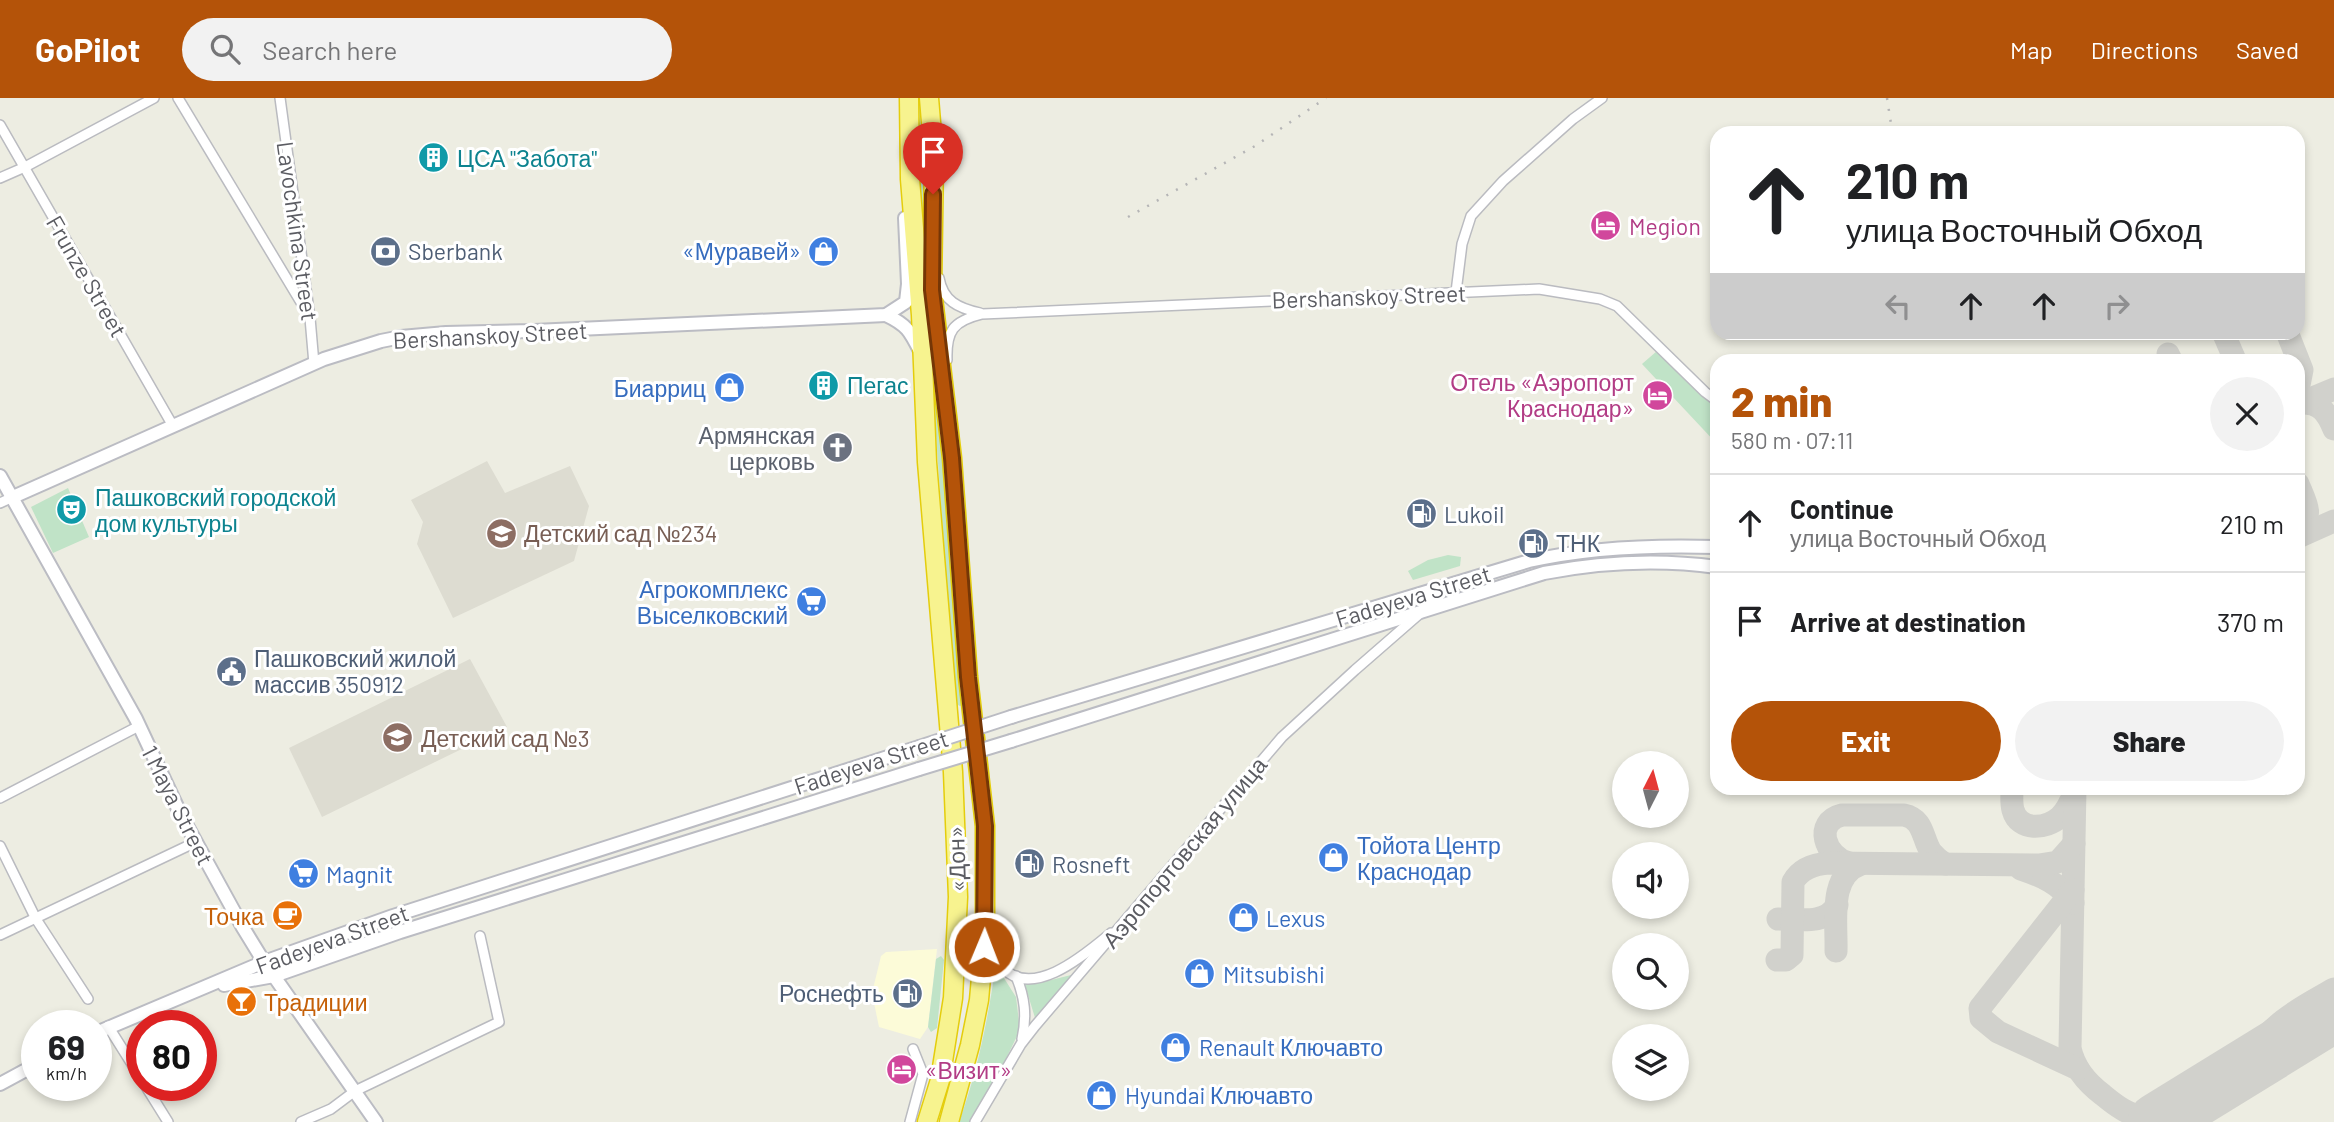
<!DOCTYPE html>
<html lang="en">
<head>
<meta charset="utf-8">
<style>
  body { margin:0; font-family:Barlow,sans-serif; background:#f2f2f2; color:#202124; height:100vh; display:flex; flex-direction:column; font-size:26px; white-space:nowrap }
  * { box-sizing:border-box; margin:0 }
  p { font-size:23px; color:#757577 }
  .icon { flex:none; width:38px; height:38px; fill:none; stroke:currentColor; stroke-width:2; stroke-linecap:round; stroke-linejoin:round }
  .map { position:relative; flex:1; overflow:hidden }
  .side { position:absolute; left:1710px; top:256px; width:595px; height:441px; display:flex; flex-direction:column; background:#fff; border-radius:21px; box-shadow:0 4px 10px #0003 }
  .side>* { flex:none }
  .banner { position:absolute; left:1710px; top:28px; width:595px; height:214px; border-radius:21px; box-shadow:0 4px 10px #0003; background:#fff; color:#202124; overflow:hidden }
  .needle { width:46px; rotate:6deg }
  .tools { position:absolute; left:1612px; top:653px; display:grid; gap:14px }
  .tools a { display:grid; place-items:center; width:77px; height:77px; border-radius:50%; background:#fff; box-shadow:0 4px 10px #0003; font-size:35px }
  .speed { position:absolute; left:21px; top:912px; display:flex; gap:14px; font-size:35px; font-weight:700; text-align:center }
  .speed>* { display:grid; place-content:center; width:91px; height:91px; border-radius:50%; background:#fff; box-shadow:0 4px 10px #0003; line-height:1 }
  .speed small { font-size:18px; font-weight:400 }
  .speed .limit { border:10px solid #d22; background:#fff; color:#111 }
  .pin { position:absolute; display:grid; place-items:center; width:60px; height:60px; color:#fff; margin:-72px -30px; border-radius:50% 50% 50% 0; rotate:-45deg; box-shadow:0 0 7px #0007 }
  .pin .icon { rotate:45deg }
  .me { position:absolute; width:77px; margin:-38px; rotate:1deg; stroke-linejoin:round; filter:drop-shadow(0 0 5px #0008) }
  .turn { display:flex; align-items:center; gap:24px; height:147px; padding:0 21px; font-size:32px }
  .turn .icon { width:91px; height:91px; stroke-width:2.5 }
  .turn b { display:block; font-size:49px; line-height:60px }
  .lanes { display:flex; align-items:center; height:66px; padding:0 21px; background:#0003; justify-content:center; gap:35px; direction:ltr }
  .lanes .off { opacity:.35 }
  .round { display:grid; place-items:center; flex:none; width:74px; height:74px; border-radius:37px; background:#f2f2f2 }
  .summary { display:flex; align-items:center; justify-content:space-between; height:119px; padding:0 21px }
  h1 { font-size:42px; font-weight:800; line-height:52px; color:#b45309 }
  .cta { display:flex; gap:14px; margin-top:auto; padding:14px 21px }
  .cta a { flex:1; height:80px; border-radius:42px; background:#b45309; color:#fff; font-size:28px; font-weight:800; line-height:80px; text-align:center }
  .cta a+a { background:#f2f2f2; color:#202124 }
  ul { padding:0; list-style:none }
  li { display:flex; align-items:center; gap:21px; height:98px; padding:0 21px; border-top:2px solid #e0e0e0 }
  li div { flex:1 }
  li b { display:block; font-size:26px }
  li em { font-style:normal }
  header { display:flex; align-items:center; gap:42px; box-sizing:border-box; height:98px; padding:0 35px; background:#b45309; color:#fff }
  header strong { font-size:33px }
  nav { display:flex; gap:38px; margin-inline-start:auto; font-size:24px }
  .search { width:490px; height:63px; background:#f2f2f2; display:flex; align-items:center; gap:18px; box-sizing:border-box; padding:0 24px; border-radius:38px; color:#757577; font-size:26px }
  .map>svg:first-child { display:block }
  .commercial { fill:#fcfbd8 }
  .education { fill:#dddcd1 }
  .green { fill:#c0e3c7 }
  .lines { fill:none; stroke-linecap:round; stroke-linejoin:round }
  .taxiway { stroke:#d1d1cc; stroke-width:23 }
  .runway { stroke:#d1d1cc; stroke-width:58 }
  .street-casing { stroke:#babbc0; stroke-width:12 }
  .secondary-casing { stroke:#bbbcc3; stroke-width:16 }
  .highway-casing { stroke:#e4cd0c; stroke-width:21 }
  .street { stroke:#fff; stroke-width:9 }
  .secondary { stroke:#fff; stroke-width:12 }
  .highway { stroke:#f7f38f; stroke-width:18 }
  .rail { stroke:#b5b5b6; stroke-width:2.5; stroke-dasharray:2 9; stroke-linecap:butt }
  .secondary-bridge-casing { stroke:#bbbcc3; stroke-width:16; stroke-linecap:butt }
  .secondary-bridge { stroke:#fff; stroke-width:12 }
  .route-casing { stroke:#753606; stroke-width:18 }
  .route { stroke:#b45309; stroke-width:12 }
  .labels { text-anchor:middle; dominant-baseline:central; stroke-width:6; stroke-linejoin:round; paint-order:stroke }
  .culture-label { font-size:23px; fill:#0d838f; stroke:#fff; text-anchor:start }
  .hotel-label { font-size:23px; fill:#b23c85; stroke:#fff; text-anchor:start }
  .street-label { font-size:23px; fill:#5b5c62; stroke:#fff }
  .service-label { font-size:23px; fill:#4e5e75; stroke:#fff; text-anchor:start }
  .shop-label { font-size:23px; fill:#366cbe; stroke:#fff; text-anchor:start }
  .worship-label { font-size:23px; fill:#5b616d; stroke:#fff; text-anchor:end }
  .education-label { font-size:23px; fill:#785e54; stroke:#fff; text-anchor:start }
  .food-label { font-size:23px; fill:#c56008; stroke:#fff; text-anchor:end }
</style>
</head>
<body>
<header>
<strong>GoPilot</strong>
<div class="search"><svg class="icon" aria-label="search" viewBox="0 0 24 24"><circle cx="10" cy="10" r="6"/><path d="M15 15l6 6"/></svg>Search here</div>
<nav><a>Map</a><a>Directions</a><a>Saved</a></nav>
</header>
<div class="map">
<svg width="2334" height="1024" viewBox="0 0 2334 1024">
  <rect width="100%" height="100%" fill="#edede2"/>
  <polygon class="commercial" points="937,851 928,929 920,941 879,929 872,895 881,858 886,854"/>
  <g class="education">
    <polygon points="487,363 505,395 570,368 589,408 574,463 453,520 417,446 423,424 411,402"/>
    <polygon points="470,561 507,629 322,719 289,650"/>
  </g>
  <g class="green">
    <path d="M915 0H924L945 349 965 606 960 608 956 606C940 404 926 202 915 0Z"/>
    <polygon points="1657,253 1717,306 1717,346 1642,266"/>
    <polygon points="68,390 89,439 53,455 31,409"/>
    <polygon points="1448,457 1461,459 1460,468 1413,482 1408,473 1428,462"/>
    <polygon points="941,858 944,862 937,930 931,934 928,929 936,861"/>
    <path d="M995 873 1002 877 1016 899 1020 932 1002 969 969 1024H959C977 975 987 925 995 873Z"/>
    <polygon points="1075,876 1036,923 1024,884 1047,883"/>
  </g>
  <g class="lines">
    <g class="taxiway">
      <polyline points="2223,234 2235,262"/>
      <polyline points="2287,234 2302,272 2298,292"/>
      <polyline points="2168,256 2171,262"/>
      <path d="M2300 305C2320 304 2327 314 2334 331"/>
      <polyline points="2298,306 2334,291"/>
      <path d="M2298 386C2307 407 2314 416 2298 436"/>
      <polyline points="2298,439 2334,423"/>
      <path d="M2012 690C2012 697 2011 705 2013 712 2019 734 2046 731 2060 719 2067 712 2071 703 2074 695"/>
      <path d="M2075 690 2070 950C2074 970 2087 985 2103 997 2115 1007 2129 1018 2146 1019 2196 1021 2247 950 2284 922 2299 910 2317 901 2334 891"/>
      <path d="M1849 765C1825 759 1813 724 1842 717H1904C1924 721 1922 740 1931 754 1935 759 1940 763 1945 766"/>
      <path d="M2021 771C2042 778 2061 786 2073 805"/>
      <polyline points="2073,792 1980,910 1981,920 1998,934 2078,971"/>
      <path d="M1778 821C1799 821 1826 827 1837 807"/>
      <path d="M1836 853C1837 824 1828 777 1861 766"/>
      <path d="M1777 862H1786L1792 857 1793 784C1800 771 1815 766 1829 765L2039 767 2058 764 2074 746"/>
    </g>
    <polyline class="runway" points="2157,1024 2334,915"/>
    <defs>
      <g id="street">
        <polyline points="178,0 308,216"/>
        <polyline points="280,0 310,220 314,266"/>
        <polyline points="0,27 173,328"/>
        <polyline points="0,80 25,69 154,0"/>
        <path d="M939 180C943 203 958 210 980 215"/>
        <polyline points="1456,194 1462,146 1471,118 1503,83 1573,21 1602,0"/>
        <path d="M947 262C946 233 953 223 982 216L1539 191 1600 201 1617 208 1705 294 1717 303"/>
        <polyline points="0,405 13,399"/>
        <polyline points="0,700 139,628"/>
        <polyline points="0,748 36,821 88,901"/>
        <polyline points="0,837 196,744"/>
        <path d="M988 840C991 849 994 859 1000 866 1029 906 1087 855 1111 835"/>
        <path d="M1016 878C1025 900 1027 918 1022 941"/>
        <polyline points="108,928 142,982"/>
        <polyline points="145,987 168,1024"/>
        <polyline points="301,1024 331,1011 355,993 499,924 480,838"/>
        <polyline points="910,1024 923,976 913,951"/>
        <polyline points="975,1024 1021,946 1035,928 1282,639 1355,572 1425,511 1440,490"/>
      </g>
      <g id="secondary">
        <path d="M886 217C907 227 910 233 920 253"/>
        <polyline points="0,378 136,621 180,715 242,828 264,864 376,1024"/>
        <polyline points="13,399 324,261 381,243 401,239 446,235 534,233 886,217 906,204 908,186 905,120"/>
        <path d="M1011 619 1529 463C1591 449 1654 447 1717 449"/>
        <path d="M1011 643 1544 475C1601 464 1659 461 1717 469"/>
        <polyline points="224,887 274,878 400,834 919,671"/>
        <polyline points="96,935 264,864 393,818 919,649"/>
        <polyline points="0,986 37,966"/>
      </g>
      <g id="highway">
        <polyline points="909,0 910,81 921,217 927,364 953,674 958,799 953,900 940,982 927,1024"/>
        <polyline points="929,0 934,60 932,192 952,360 968,579 985,728 985,835 979,902 970,947 949,1024"/>
      </g>
    </defs>
    <use href="#street" class="street-casing"/>
    <use href="#secondary" class="secondary-casing"/>
    <use href="#highway" class="highway-casing"/>
    <use href="#street" class="street"/>
    <use href="#secondary" class="secondary"/>
    <use href="#highway" class="highway"/>
    <g class="rail">
      <polyline points="1887,0 1892,32"/>
      <polyline points="1128,119 1255,48 1326,0"/>
    </g>
    <defs>
      <g id="secondary-bridge">
        <polyline points="919,649 1011,619"/>
        <polyline points="919,671 1011,643"/>
      </g>
    </defs>
    <use href="#secondary-bridge" class="secondary-bridge-casing"/>
    <use href="#secondary-bridge" class="secondary-bridge"/>
  </g>
  <g class="lines">
    <defs>
      <polyline id="route" points="933,96 932,192 952,360 968,579 985,728 984,849"/>
    </defs>
    <use href="#route" class="route-casing"/>
    <use href="#route" class="route"/>
  </g>
  <defs>
    <symbol id="building-disc" viewBox="-11 -11 22 22"><circle r="9.5" fill="#0f9aa8" stroke="#fff"/><path d="M-4-6H4V6H1V3H-1V6H-4ZM-2.5-4.3h1.7v1.8h-1.7ZM.8-4.3h1.7v1.8H.8ZM-2.5-1h1.7V.8h-1.7ZM.8-1h1.7V.8H.8Z" fill="#fff"/></symbol>
    <symbol id="hotel-disc" viewBox="-11 -11 22 22"><circle r="9.5" fill="#d1479c" stroke="#fff"/><path d="M-6-4.5h1.5V1H6V5H4.5V3h-9V5H-6ZM-4 0a1.8 1.8 0 1 1 3.6 0ZM.5 0V-2.5h3Q6-2.5 6 0Z" fill="#fff"/></symbol>
    <symbol id="bank-disc" viewBox="-11 -11 22 22"><circle r="9.5" fill="#5c6f8a" stroke="#fff"/><path d="M-6-4H6V4H-6ZM0-2.3a2.3 2.3 0 1 0 0 4.6a2.3 2.3 0 1 0 0-4.6Z" fill="#fff"/></symbol>
    <symbol id="shop-disc" viewBox="-11 -11 22 22"><circle r="9.5" fill="#3f7fe0" stroke="#fff"/><path d="M-5-2.5h2.3a2.7 3.5 0 0 1 5.4 0H5L5.5 6h-11ZM-1.5-2.5h3a1.5 2.3 0 0 0-3 0Z" fill="#fff"/></symbol>
    <symbol id="church-disc" viewBox="-11 -11 22 22"><circle r="9.5" fill="#6b7280" stroke="#fff"/><path d="M-1.2-6h2.4v3.5h3.3v2.4h-3.3V6h-2.4V-.1h-3.3v-2.4h3.3Z" fill="#fff"/></symbol>
    <symbol id="theatre-disc" viewBox="-11 -11 22 22"><circle r="9.5" fill="#0f9aa8" stroke="#fff"/><path d="M-5-5.5Q0-4 5-5.5V0Q5 5 0 6Q-5 5-5 0ZM-3.3-2.5H-1v1.5H-3.3ZM1-2.5H3.3v1.5H1ZM-2.8 1Q0 5.5 2.8 1Z" fill="#fff"/></symbol>
    <symbol id="fuel-disc" viewBox="-11 -11 22 22"><circle r="9.5" fill="#5c6f8a" stroke="#fff"/><path d="M-5.5-6h7V0h2V4h1.3V-2.5L3-4.5l.8-.8L6-3V5H2.5V1h-1V6h-7ZM-4.2-4.7v3.2H.2V-4.7Z" fill="#fff"/></symbol>
    <symbol id="school-disc" viewBox="-11 -11 22 22"><circle r="9.5" fill="#8d6e63" stroke="#fff"/><path d="M0-5L7-2L0 1L-7-2ZM-4 1L0 2.5L4 1V4Q0 6-4 4Z" fill="#fff"/></symbol>
    <symbol id="supermarket-disc" viewBox="-11 -11 22 22"><circle r="9.5" fill="#3f7fe0" stroke="#fff"/><path d="M-6-5.5h2.5l.6 2H6L4.5 2H-2.5L-4.4-4H-6ZM-1.5 3.2a1.3 1.3 0 1 0 .1 0ZM3 3.2a1.3 1.3 0 1 0 .1 0Z" fill="#fff"/></symbol>
    <symbol id="civic-disc" viewBox="-11 -11 22 22"><circle r="9.5" fill="#5c6f8a" stroke="#fff"/><path d="M-.6-6.5H3V-4.5H.6V-3L4-1V1h2V6H-6V1h2V-1L-.6-3ZM-1.2 2.5V6h2.4V2.5Z" fill="#fff"/></symbol>
    <symbol id="cafe-disc" viewBox="-11 -11 22 22"><circle r="9.5" fill="#e8710a" stroke="#fff"/><path d="M-5.5-4.5H6V0H3Q3 3.5 0 3.5H-2.5Q-5.5 3.5-5.5 0ZM3-3.2v2h1.7v-2ZM-6 4.5H4V6H-6Z" fill="#fff"/></symbol>
    <symbol id="bar-disc" viewBox="-11 -11 22 22"><circle r="9.5" fill="#e8710a" stroke="#fff"/><path d="M-6-5H6L.8 .8V4.5H3.5V6h-7V4.5H-.8V.8Z" fill="#fff"/></symbol>
  </defs>
  <g fill-rule="evenodd">
    <use href="#building-disc" x="416" y="42" width="35" height="35"/>
    <use href="#hotel-disc" x="1588" y="110" width="35" height="35"/>
    <use href="#bank-disc" x="368" y="136" width="35" height="35"/>
    <use href="#shop-disc" x="806" y="136" width="35" height="35"/>
    <use href="#building-disc" x="806" y="270" width="35" height="35"/>
    <use href="#shop-disc" x="712" y="272" width="35" height="35"/>
    <use href="#hotel-disc" x="1640" y="280" width="35" height="35"/>
    <use href="#church-disc" x="820" y="332" width="35" height="35"/>
    <use href="#theatre-disc" x="54" y="394" width="35" height="35"/>
    <use href="#fuel-disc" x="1404" y="398" width="35" height="35"/>
    <use href="#school-disc" x="484" y="418" width="35" height="35"/>
    <use href="#fuel-disc" x="1516" y="428" width="35" height="35"/>
    <use href="#supermarket-disc" x="794" y="486" width="35" height="35"/>
    <use href="#civic-disc" x="214" y="556" width="35" height="35"/>
    <use href="#school-disc" x="380" y="622" width="35" height="35"/>
    <use href="#shop-disc" x="1316" y="742" width="35" height="35"/>
    <use href="#fuel-disc" x="1012" y="748" width="35" height="35"/>
    <use href="#supermarket-disc" x="286" y="758" width="35" height="35"/>
    <use href="#cafe-disc" x="270" y="800" width="35" height="35"/>
    <use href="#shop-disc" x="1226" y="802" width="35" height="35"/>
    <use href="#shop-disc" x="1182" y="858" width="35" height="35"/>
    <use href="#fuel-disc" x="890" y="878" width="35" height="35"/>
    <use href="#bar-disc" x="224" y="886" width="35" height="35"/>
    <use href="#shop-disc" x="1158" y="932" width="35" height="35"/>
    <use href="#hotel-disc" x="884" y="954" width="35" height="35"/>
    <use href="#shop-disc" x="1084" y="980" width="35" height="35"/>
  </g>
  <g class="labels">
    <g class="culture-label">
      <text x="457" y="60">ЦСА "Забота"</text>
      <text x="847" y="287">Пегас</text>
      <text x="95" y="399">Пашковский городской<tspan x="95" dy="26">дом культуры</tspan></text>
    </g>
    <g class="hotel-label">
      <text x="1629" y="128">Megion</text>
      <text x="1634" y="284" text-anchor="end">Отель «Аэропорт<tspan x="1634" dy="26">Краснодар»</tspan></text>
      <text x="925" y="972">«Визит»</text>
    </g>
    <g class="street-label">
      <text transform="translate(298 133) rotate(82)">Lavochkina Street</text>
      <text transform="translate(87 178) rotate(60)">Frunze Street</text>
      <text transform="translate(1369 198) rotate(-2)">Bershanskoy Street</text>
      <text transform="translate(490 237) rotate(-3)">Bershanskoy Street</text>
      <text transform="translate(1413 498) rotate(-17)">Fadeyeva Street</text>
      <text transform="translate(871 664) rotate(-18)">Fadeyeva Street</text>
      <text transform="translate(178 707) rotate(63)">1 Maya Street</text>
      <text transform="translate(1184 754) rotate(-50)">Аэропортовская улица</text>
      <text transform="translate(956 761) rotate(-92)">«Дон»</text>
      <text transform="translate(332 841) rotate(-20)">Fadeyeva Street</text>
    </g>
    <g class="service-label">
      <text x="408" y="153">Sberbank</text>
      <text x="1444" y="416">Lukoil</text>
      <text x="1556" y="445">ТНК</text>
      <text x="254" y="560">Пашковский жилой<tspan x="254" dy="26">массив 350912</tspan></text>
      <text x="1052" y="766">Rosneft</text>
      <text x="884" y="895" text-anchor="end">Роснефть</text>
    </g>
    <g class="shop-label">
      <text x="801" y="153" text-anchor="end">«Муравей»</text>
      <text x="706" y="290" text-anchor="end">Биарриц</text>
      <text x="788" y="491" text-anchor="end">Агрокомплекс<tspan x="788" dy="26">Выселковский</tspan></text>
      <text x="1357" y="747">Тойота Центр<tspan x="1357" dy="26">Краснодар</tspan></text>
      <text x="326" y="776">Magnit</text>
      <text x="1266" y="820">Lexus</text>
      <text x="1223" y="876">Mitsubishi</text>
      <text x="1199" y="949">Renault Ключавто</text>
      <text x="1125" y="997">Hyundai Ключавто</text>
    </g>
    <g class="worship-label">
      <text x="815" y="337">Армянская<tspan x="815" dy="26">церковь</tspan></text>
    </g>
    <g class="education-label">
      <text x="524" y="435">Детский сад №234</text>
      <text x="421" y="640">Детский сад №3</text>
    </g>
    <g class="food-label">
      <text x="264" y="818">Точка</text>
      <text x="264" y="904" text-anchor="start">Традиции</text>
    </g>
  </g>
</svg>
<div class="tools">
<a><svg class="needle" viewBox="-14 -14 28 28"><path d="M0-13l5 13h-10z" fill="#e53935"/><path d="M0 13l5-13h-10z" fill="#757577"/></svg></a>
<a><svg class="icon" aria-label="sound" viewBox="0 0 24 24"><path d="M4 9h4l5-4v14l-5-4H4zM17 9q2 3 0 6"/></svg></a>
<a><svg class="icon" aria-label="search" viewBox="0 0 24 24"><circle cx="10" cy="10" r="6"/><path d="M15 15l6 6"/></svg></a>
<a><svg class="icon" aria-label="layers" viewBox="0 0 24 24"><path d="M12 4l9 5-9 5-9-5zM3 14l9 5 9-5"/></svg></a>
</div>
<div class="speed"><div>69<small>km/h</small></div><div class="limit">80</div></div>
<div class="pin" style="left:933px;top:96px;background:#d93025"><svg class="icon" aria-label="arrive" viewBox="0 0 24 24"><path d="M6 21V4h12l-3 4 3 4H6"/></svg></div>
<svg class="me" style="left:984px;top:849px" viewBox="-20 -20 40 40"><circle r="17" fill="#b45309" stroke="#fff" stroke-width="3"/><path d="M0-11L8 9 0 5-8 9z" fill="#fff"/></svg>
<div class="banner">
<div class="turn"><svg class="icon" aria-label="ahead" viewBox="0 0 24 24"><path d="M12 20V5M6 11l6-6 6 6"/></svg><div><b>210 m</b>улица Восточный Обход</div></div>
<div class="lanes"><svg class="icon off" aria-label="left" viewBox="0 0 24 24"><path d="M17 20v-9H6M10 6l-5 5 5 5"/></svg><svg class="icon" aria-label="ahead" viewBox="0 0 24 24"><path d="M12 20V5M6 11l6-6 6 6"/></svg><svg class="icon" aria-label="ahead" viewBox="0 0 24 24"><path d="M12 20V5M6 11l6-6 6 6"/></svg><svg class="icon off" aria-label="right" viewBox="0 0 24 24"><path d="M7 20v-9h11M14 6l5 5-5 5"/></svg></div>
</div>
<section class="side">
<div class="summary"><div><h1>2 min</h1><p>580 m · 07:11</p></div><a class="round"><svg class="icon" aria-label="close" viewBox="0 0 24 24"><path d="M6 6l12 12M18 6L6 18"/></svg></a></div>
<ul>
<li><svg class="icon" aria-label="ahead" viewBox="0 0 24 24"><path d="M12 20V5M6 11l6-6 6 6"/></svg><div><b>Continue</b><p>улица Восточный Обход</p></div><em>210 m</em></li>
<li><svg class="icon" aria-label="arrive" viewBox="0 0 24 24"><path d="M6 21V4h12l-3 4 3 4H6"/></svg><div><b>Arrive at destination</b></div><em>370 m</em></li>
</ul>
<div class="cta"><a>Exit</a><a>Share</a></div>
</section>
</div>
</body>
</html>
